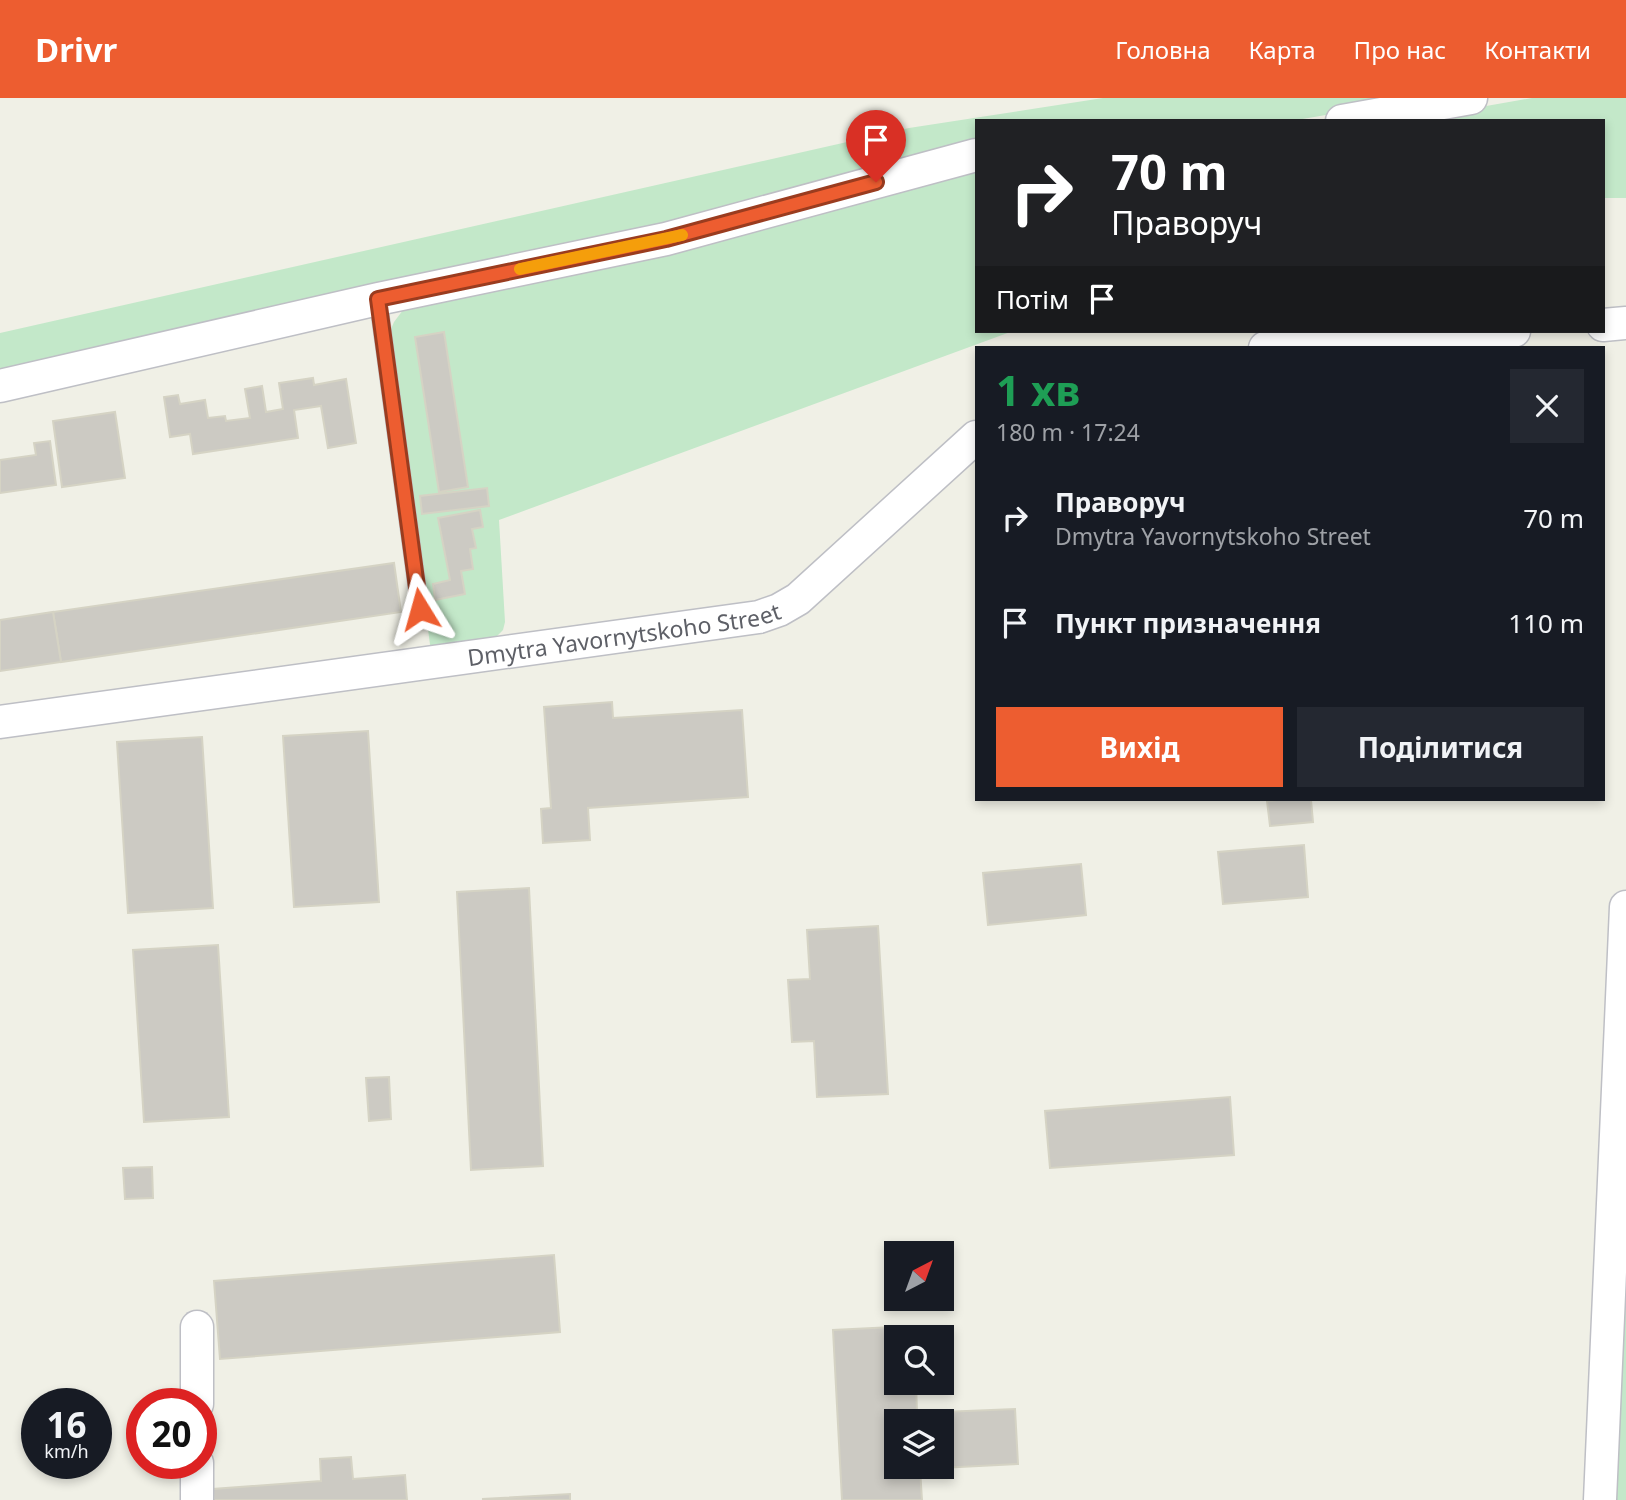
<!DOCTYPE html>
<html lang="uk">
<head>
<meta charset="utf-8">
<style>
  body { margin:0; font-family:"Noto Sans",sans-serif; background:#242831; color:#f1f3f6; height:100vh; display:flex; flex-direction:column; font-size:26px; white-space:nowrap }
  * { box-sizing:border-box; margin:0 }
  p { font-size:23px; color:#9ea1a6 }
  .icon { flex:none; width:38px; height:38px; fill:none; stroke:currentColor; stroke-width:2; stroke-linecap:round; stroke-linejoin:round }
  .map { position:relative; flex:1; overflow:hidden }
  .side { position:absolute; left:975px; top:248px; width:630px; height:455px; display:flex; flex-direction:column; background:#171b24; border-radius:0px; box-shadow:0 4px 10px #0003 }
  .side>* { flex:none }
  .banner { position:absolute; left:975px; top:21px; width:630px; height:214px; border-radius:0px; box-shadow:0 4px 10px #0003; background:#202124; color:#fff; overflow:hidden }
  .needle { width:46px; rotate:41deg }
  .tools { position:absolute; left:884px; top:1143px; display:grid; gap:14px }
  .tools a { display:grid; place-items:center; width:70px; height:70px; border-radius:0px; background:#171b24; box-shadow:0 4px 10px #0003; font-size:35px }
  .speed { position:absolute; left:21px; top:1290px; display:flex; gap:14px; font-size:35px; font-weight:700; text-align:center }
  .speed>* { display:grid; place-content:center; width:91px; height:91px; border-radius:50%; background:#171b24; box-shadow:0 4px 10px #0003; line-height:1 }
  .speed small { font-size:18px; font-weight:400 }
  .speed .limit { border:10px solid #d22; background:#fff; color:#111 }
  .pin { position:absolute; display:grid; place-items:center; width:60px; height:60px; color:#fff; margin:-72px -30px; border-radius:50% 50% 50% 0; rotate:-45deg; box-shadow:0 0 7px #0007 }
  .pin .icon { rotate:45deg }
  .me { position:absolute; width:77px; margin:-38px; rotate:352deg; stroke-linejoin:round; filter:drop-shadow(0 0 5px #0008) }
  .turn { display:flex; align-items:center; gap:24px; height:147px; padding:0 21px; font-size:32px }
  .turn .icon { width:91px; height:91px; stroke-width:2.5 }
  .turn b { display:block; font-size:49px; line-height:60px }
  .then { display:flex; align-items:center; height:66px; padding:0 21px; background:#0003; gap:14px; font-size:26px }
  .round { display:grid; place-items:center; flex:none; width:74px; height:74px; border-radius:0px; background:#242831 }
  .head { display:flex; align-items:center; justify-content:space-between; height:119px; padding:0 21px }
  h1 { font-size:42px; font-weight:700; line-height:52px; color:#1e9e55 }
  .primary-button { display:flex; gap:14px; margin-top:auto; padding:14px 21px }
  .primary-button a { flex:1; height:80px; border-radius:0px; background:#ed5d30; color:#fff; font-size:28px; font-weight:700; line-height:80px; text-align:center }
  .primary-button a+a { background:#242831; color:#f1f3f6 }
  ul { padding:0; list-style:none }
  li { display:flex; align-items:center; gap:21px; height:105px; padding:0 21px }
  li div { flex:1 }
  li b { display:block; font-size:26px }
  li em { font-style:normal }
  header { display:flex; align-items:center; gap:42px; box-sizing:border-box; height:98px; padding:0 35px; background:#ed5d30; color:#fff }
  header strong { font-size:33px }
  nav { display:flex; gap:38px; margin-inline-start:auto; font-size:24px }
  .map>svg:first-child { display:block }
  .green { fill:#c3e8c9 }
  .building { fill:#cccac3; stroke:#d5d3c4; stroke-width:2; fill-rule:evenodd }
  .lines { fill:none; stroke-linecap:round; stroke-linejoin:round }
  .lane-casing { stroke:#bebfc5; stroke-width:19 }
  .street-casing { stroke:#bebfc5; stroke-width:35 }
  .lane { stroke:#fff; stroke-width:16 }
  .street { stroke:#fff; stroke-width:32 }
  .route-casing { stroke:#9a3c1f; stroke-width:18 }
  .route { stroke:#ed5d30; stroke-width:12 }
  .slow { stroke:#f59e0b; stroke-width:12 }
  .labels { text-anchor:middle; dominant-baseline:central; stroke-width:6; stroke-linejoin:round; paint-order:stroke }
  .street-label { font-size:23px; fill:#5e6067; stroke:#fff }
</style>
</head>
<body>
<header>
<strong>Drivr</strong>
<nav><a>Головна</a><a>Карта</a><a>Про нас</a><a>Контакти</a></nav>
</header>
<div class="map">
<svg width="1626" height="1402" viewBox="0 0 1626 1402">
  <rect width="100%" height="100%" fill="#f0f0e6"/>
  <g class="green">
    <polygon points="1103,0 1424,0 1291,23 976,23 976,47 665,132 0,278 0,235 909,30"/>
    <polygon points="1532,0 1626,0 1626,100 1603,100 1604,197 1603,23 1401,23"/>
    <polygon points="976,66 976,233 1013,233 499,422 505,524 503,532 494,541 431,554 389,236 394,224 406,208"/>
    <polygon points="1626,1199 1626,1402 1599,1402 1619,1203"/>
  </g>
  <g class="building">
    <polygon points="444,234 468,389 439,394 415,239"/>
    <polygon points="313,280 314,287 346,281 356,345 328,350 321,308 294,312 298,340 193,356 190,336 170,339 164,299 178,297 180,306 205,302 208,320 225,318 226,323 250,320 245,291 262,288 266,314 283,311 279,285"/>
    <polygon points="115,314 125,380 62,389 53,323"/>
    <polygon points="50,343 56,387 0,395 0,362 36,357 34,345"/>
    <polygon points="487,390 489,408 422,416 420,398"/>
    <polygon points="480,412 483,429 472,431 476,450 470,451 473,471 461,473 465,496 435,502 433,486 450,482 438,420"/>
    <polygon points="394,465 401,514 61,564 53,514"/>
    <polygon points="53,514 61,564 0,573 0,522"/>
    <polygon points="612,604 613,620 742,612 748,699 588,710 590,742 543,745 541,711 551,710 544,609"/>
    <polygon points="368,633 379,804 294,809 283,638"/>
    <polygon points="202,639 213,810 128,815 117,644"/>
    <polygon points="1277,702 1311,702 1313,724 1270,728 1267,703"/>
    <polygon points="1304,747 1308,799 1223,806 1218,754"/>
    <polygon points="1081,766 1086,817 988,827 983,775"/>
    <polygon points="529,790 543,1068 471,1072 457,794"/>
    <polygon points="878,828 888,996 817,999 814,943 792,944 788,882 810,881 807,832"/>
    <polygon points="218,847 229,1019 144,1024 133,852"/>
    <polygon points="389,979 391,1021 369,1023 366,980"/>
    <polygon points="1230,999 1234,1057 1050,1070 1045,1013"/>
    <polygon points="152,1069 153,1100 125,1101 123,1070"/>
    <polygon points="554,1157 560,1234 220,1261 214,1183"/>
    <path d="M913 1228V1239H896V1284H916L917 1315 1015 1311 1018 1366 920 1371 922 1402H842L833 1232ZM896 1323H942V1368H896Z"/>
    <polygon points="351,1359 353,1381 405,1377 407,1402 214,1402 213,1391 321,1383 320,1361"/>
    <polygon points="570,1396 570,1402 482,1401"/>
  </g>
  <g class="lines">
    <defs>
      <polyline id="lane" points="378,201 420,511"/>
      <g id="street">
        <polyline points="1342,23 1471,0"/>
        <polyline points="1603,227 1626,225"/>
        <polyline points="1265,250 1514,233"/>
        <polyline points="0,288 378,201 666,141 976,57"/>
        <path id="s1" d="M0 624 759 519 779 512 798 501 976 339"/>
        <polyline points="197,1306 197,1229"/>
        <polyline points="197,1402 197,1365"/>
        <polyline points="1600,1402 1626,809"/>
      </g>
    </defs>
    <use href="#lane" class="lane-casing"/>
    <use href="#street" class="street-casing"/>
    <use href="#lane" class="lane"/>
    <use href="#street" class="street"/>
  </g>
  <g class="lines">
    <defs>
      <polyline id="route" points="420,511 378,201 666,141 876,84"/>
    </defs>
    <use href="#route" class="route-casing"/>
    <use href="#route" class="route"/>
    <polyline class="slow" points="520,171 682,137"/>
  </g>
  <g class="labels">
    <g class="street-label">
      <text stroke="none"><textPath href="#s1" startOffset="630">Dmytra Yavornytskoho Street</textPath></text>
    </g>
  </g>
</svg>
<div class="tools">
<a><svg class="needle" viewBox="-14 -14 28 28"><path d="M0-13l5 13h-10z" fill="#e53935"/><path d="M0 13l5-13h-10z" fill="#9ea1a6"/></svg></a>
<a><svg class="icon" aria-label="search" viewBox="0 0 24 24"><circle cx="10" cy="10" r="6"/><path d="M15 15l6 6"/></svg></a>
<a><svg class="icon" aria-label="layers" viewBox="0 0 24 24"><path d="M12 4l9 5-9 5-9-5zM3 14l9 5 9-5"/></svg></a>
</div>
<div class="speed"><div>16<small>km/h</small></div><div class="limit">20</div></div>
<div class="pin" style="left:876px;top:84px;background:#d93025"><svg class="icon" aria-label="arrive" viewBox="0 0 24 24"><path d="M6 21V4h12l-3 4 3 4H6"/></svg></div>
<svg class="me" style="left:420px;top:511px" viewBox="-20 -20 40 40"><path d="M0-17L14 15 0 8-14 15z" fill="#ed5d30" stroke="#fff" stroke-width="4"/></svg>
<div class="banner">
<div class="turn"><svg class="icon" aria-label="right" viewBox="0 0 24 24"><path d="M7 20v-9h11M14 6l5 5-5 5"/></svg><div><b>70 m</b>Праворуч</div></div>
<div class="then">Потім<svg class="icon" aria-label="arrive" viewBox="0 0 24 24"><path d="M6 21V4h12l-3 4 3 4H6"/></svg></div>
</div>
<section class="side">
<div class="head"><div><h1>1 хв</h1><p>180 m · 17:24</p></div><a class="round"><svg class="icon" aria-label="close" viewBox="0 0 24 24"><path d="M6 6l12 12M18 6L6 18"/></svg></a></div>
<ul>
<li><svg class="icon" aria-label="right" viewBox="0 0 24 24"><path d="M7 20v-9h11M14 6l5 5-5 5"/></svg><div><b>Праворуч</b><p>Dmytra Yavornytskoho Street</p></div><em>70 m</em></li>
<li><svg class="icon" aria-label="arrive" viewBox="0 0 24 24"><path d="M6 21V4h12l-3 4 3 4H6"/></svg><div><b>Пункт призначення</b></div><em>110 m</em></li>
</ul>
<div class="primary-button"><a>Вихід</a><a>Поділитися</a></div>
</section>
</div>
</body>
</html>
